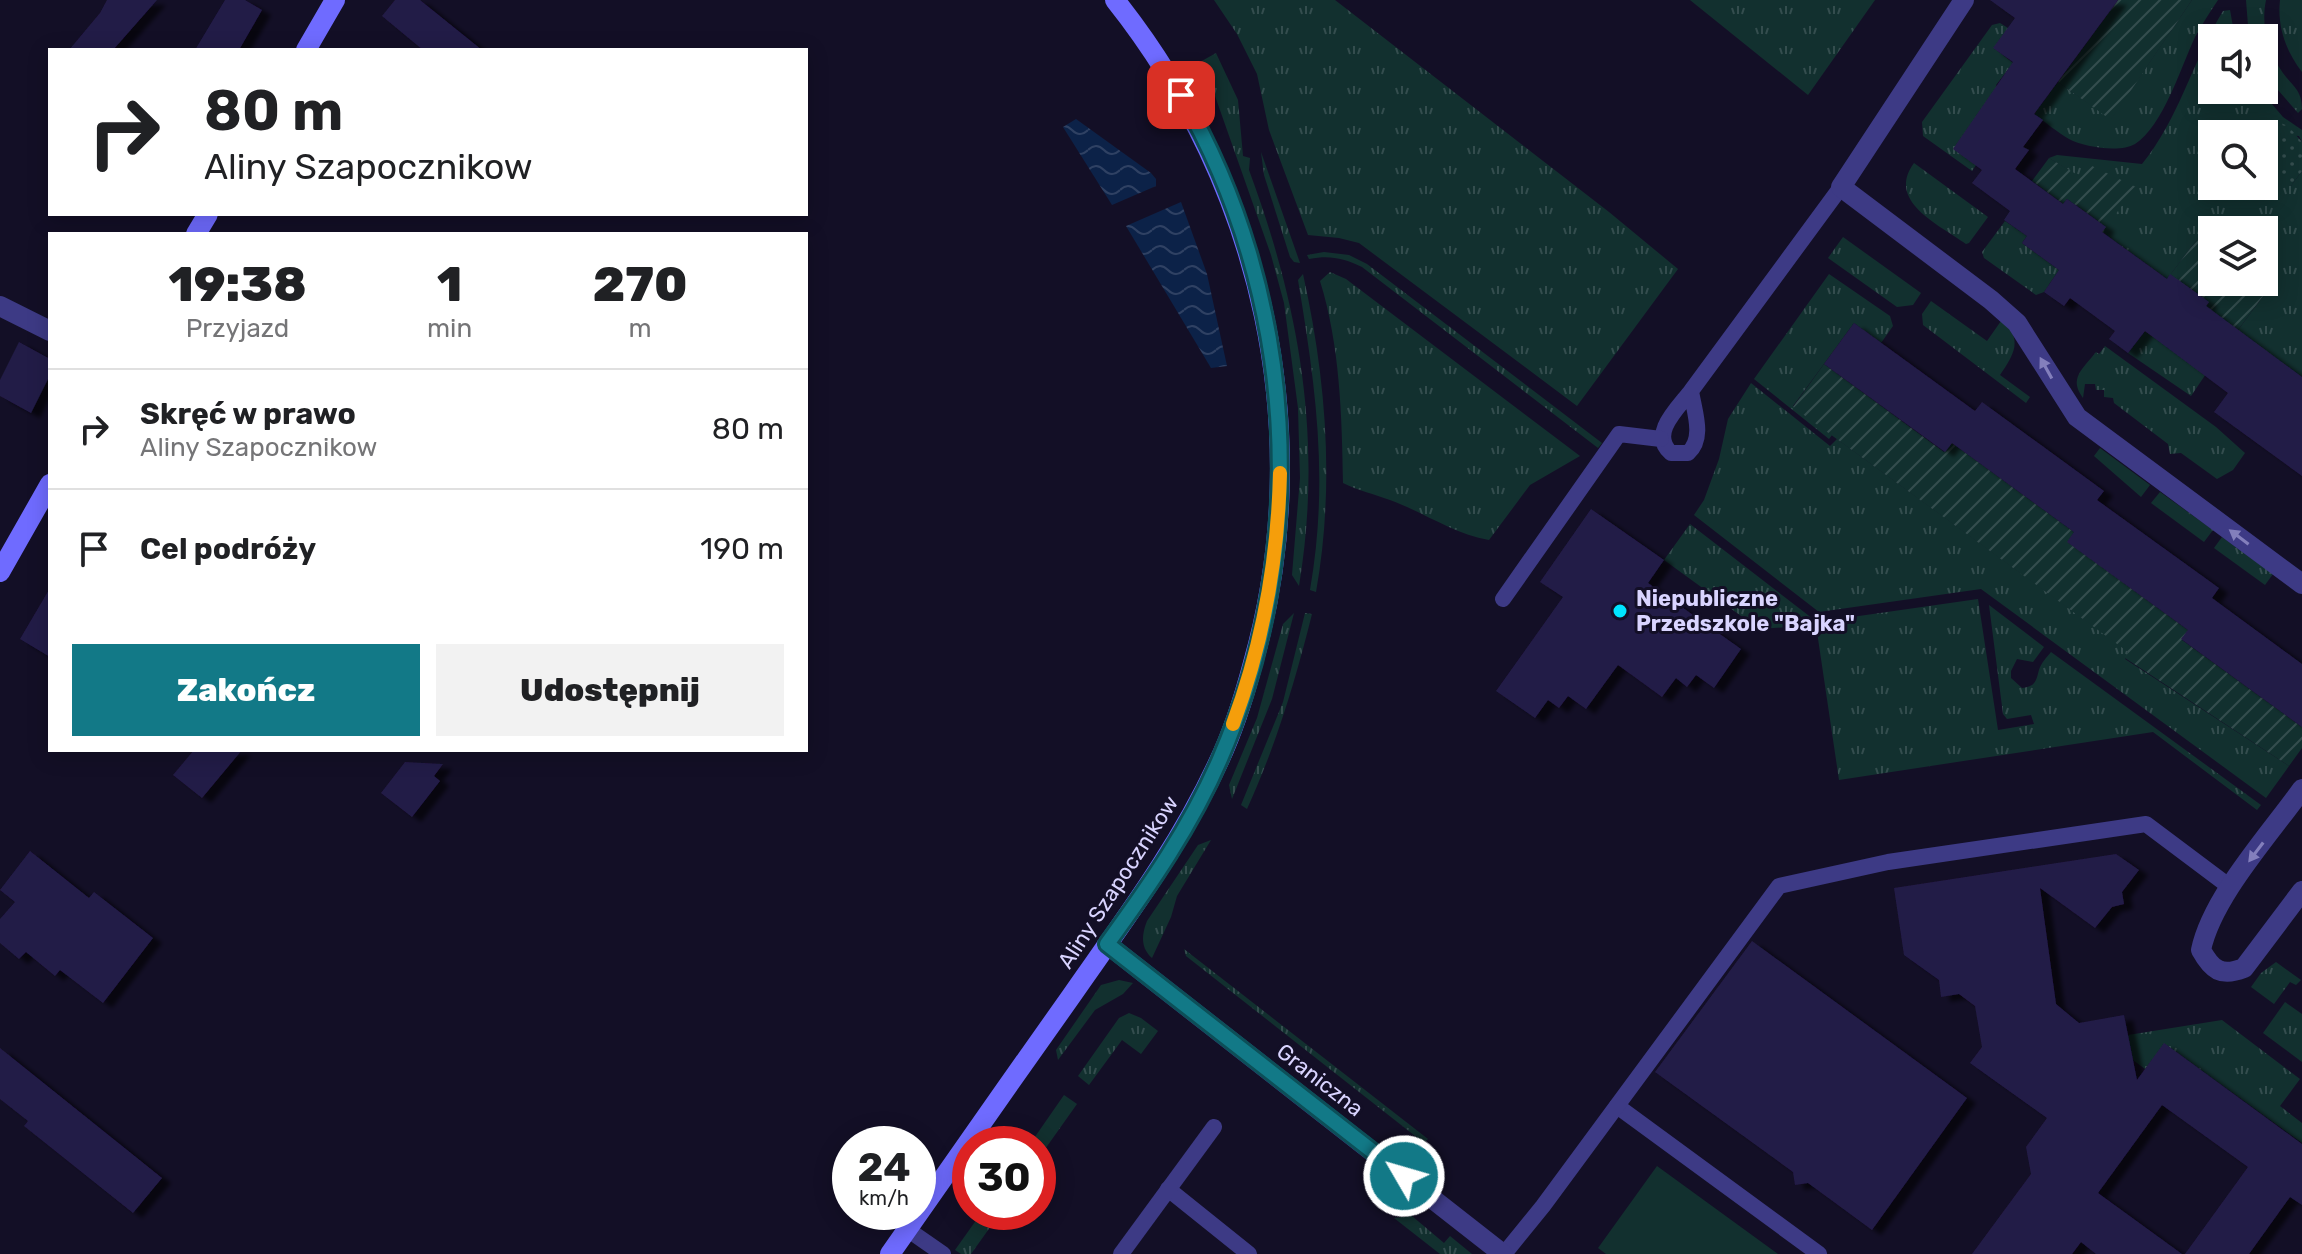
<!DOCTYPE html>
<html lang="pl">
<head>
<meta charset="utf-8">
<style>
  body { margin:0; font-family:Rubik,sans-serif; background:#f2f2f2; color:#202124; height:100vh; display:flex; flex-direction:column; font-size:30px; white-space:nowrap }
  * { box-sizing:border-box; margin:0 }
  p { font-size:26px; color:#757577 }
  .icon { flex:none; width:44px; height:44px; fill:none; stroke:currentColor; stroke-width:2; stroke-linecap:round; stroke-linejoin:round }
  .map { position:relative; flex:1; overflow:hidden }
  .sheet { position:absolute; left:48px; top:232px; width:760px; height:520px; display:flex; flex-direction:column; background:#fff; border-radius:0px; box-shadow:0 4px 20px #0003 }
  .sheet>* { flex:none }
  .hud { position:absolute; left:48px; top:48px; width:760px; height:168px; border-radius:0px; box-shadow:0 4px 20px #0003; background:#fff; color:#202124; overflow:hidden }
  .buttons { position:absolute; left:2198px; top:24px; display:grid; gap:16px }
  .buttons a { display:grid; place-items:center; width:80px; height:80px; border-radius:0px; background:#fff; box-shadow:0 4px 20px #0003; font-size:40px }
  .speed { position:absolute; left:832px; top:1126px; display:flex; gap:16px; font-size:40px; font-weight:700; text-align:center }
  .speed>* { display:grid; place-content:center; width:104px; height:104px; border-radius:50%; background:#fff; box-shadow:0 4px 20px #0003; line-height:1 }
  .speed small { font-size:20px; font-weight:400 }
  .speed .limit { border:12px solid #d22; background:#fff; color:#111 }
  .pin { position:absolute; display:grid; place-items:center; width:68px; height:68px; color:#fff; margin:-34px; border-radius:16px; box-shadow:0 4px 12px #0006 }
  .me { position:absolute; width:88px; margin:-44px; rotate:308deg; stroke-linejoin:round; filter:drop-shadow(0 0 6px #0008) }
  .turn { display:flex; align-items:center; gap:28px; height:168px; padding:0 24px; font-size:36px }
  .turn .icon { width:104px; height:104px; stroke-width:2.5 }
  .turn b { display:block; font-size:56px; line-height:68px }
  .eta { display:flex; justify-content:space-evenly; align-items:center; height:136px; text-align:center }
  .eta b { font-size:48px; font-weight:800; line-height:56px }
  .cta { display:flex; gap:16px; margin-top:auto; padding:16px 24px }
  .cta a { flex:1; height:92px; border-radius:0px; background:#127987; color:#fff; font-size:32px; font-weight:800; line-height:92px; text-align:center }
  .cta a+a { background:#f2f2f2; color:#202124 }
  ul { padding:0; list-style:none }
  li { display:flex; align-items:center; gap:24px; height:120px; padding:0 24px; border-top:2px solid #e0e0e0 }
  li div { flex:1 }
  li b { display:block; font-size:30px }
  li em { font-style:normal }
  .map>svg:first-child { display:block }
  .grass { fill:url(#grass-tufts) }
  .park { fill:url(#park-dots) }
  .garden { fill:url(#garden-furrows) }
  .pitch { fill:#12302f }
  .water { fill:url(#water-waves) }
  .building { fill:#241b47; filter:url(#shadow) }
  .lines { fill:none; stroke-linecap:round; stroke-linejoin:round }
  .lane { stroke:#3d3a85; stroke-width:16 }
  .street { stroke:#3d3a85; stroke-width:20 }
  .secondary { stroke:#6f6bff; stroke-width:20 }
  .oneway { fill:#837fbc }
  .route-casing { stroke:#0c4f58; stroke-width:20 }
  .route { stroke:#127987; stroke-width:14 }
  .slow { stroke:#f59e0b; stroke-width:14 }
  .poi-dot { fill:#00e5ff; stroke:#130f26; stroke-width:3 }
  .labels { text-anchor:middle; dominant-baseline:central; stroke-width:6; stroke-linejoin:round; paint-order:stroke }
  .poi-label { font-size:22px; font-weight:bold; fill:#d9d4ff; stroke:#130f26; text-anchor:start }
  .street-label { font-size:22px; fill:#d9d4ff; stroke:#130f26 }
</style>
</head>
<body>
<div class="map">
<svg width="2302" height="1254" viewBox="0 0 2302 1254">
  <defs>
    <pattern id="grass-tufts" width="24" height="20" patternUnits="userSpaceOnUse" patternTransform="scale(2)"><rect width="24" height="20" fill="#12302f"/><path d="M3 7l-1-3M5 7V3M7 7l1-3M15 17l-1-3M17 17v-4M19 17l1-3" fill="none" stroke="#344d4e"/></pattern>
    <pattern id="park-dots" width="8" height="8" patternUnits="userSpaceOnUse" patternTransform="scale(2)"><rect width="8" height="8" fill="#12302f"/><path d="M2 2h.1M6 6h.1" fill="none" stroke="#344d4e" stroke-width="1.8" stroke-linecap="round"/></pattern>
    <pattern id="garden-furrows" width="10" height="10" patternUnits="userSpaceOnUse" patternTransform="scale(2)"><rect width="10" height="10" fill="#12302f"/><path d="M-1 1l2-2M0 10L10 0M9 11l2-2" fill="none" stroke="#344d4e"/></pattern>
    <pattern id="water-waves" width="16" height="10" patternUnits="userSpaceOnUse" patternTransform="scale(2)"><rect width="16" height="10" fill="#0c2248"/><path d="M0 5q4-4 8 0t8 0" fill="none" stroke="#2f4163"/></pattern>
    <filter id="shadow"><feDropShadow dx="9" dy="5" stdDeviation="2" flood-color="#0009"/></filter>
  </defs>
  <rect width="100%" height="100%" fill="#130f26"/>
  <g class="grass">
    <polygon points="1214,0 1335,0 1609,212 1678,269 1577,406 1359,243 1339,238 1308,235 1269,130 1257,74 1237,34"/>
    <polygon points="1690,0 1875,0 1808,95"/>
    <path d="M2192 0H2218C2210 12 2202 24 2195 37 2181 67 2163 126 2135 144 2120 153 2084 147 2069 139 2057 132 2045 122 2034 114L2058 82 2111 119Z"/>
    <path d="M2246 0H2266C2261 24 2267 50 2281 70 2291 86 2302 88 2302 109L2298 113 2264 74V38H2249Z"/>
    <path d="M2280 0H2302V72C2286 51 2277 27 2280 0Z"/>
    <path d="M2230 10 2235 38H2212V90H2260L2283 117 2302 130V142L2299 136 2237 131 2236 134H2212V186H2291L2302 171V377L2271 355 2233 337 2277 277 2264 267V230H2215L2208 225 2167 279 2102 232 2081 178 2049 158 2057 155 2142 164C2179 119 2193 60 2223 11Z"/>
    <polygon points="2000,23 2008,28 1994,48 2013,63 1996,85 2002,91 1954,149 1976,165 1972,171 1923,136 1922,122 1992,25"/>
    <path d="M1216 53 1238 100 1243 156 1250 158 1249 170C1300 308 1323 440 1299 586L1292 575 1300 478 1298 408 1284 303 1271 255 1208 76 1200 62Z"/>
    <polygon points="1261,152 1300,263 1294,262 1290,257 1264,175"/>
    <path d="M1914 163 1988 217 1969 243 1966 244C1938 224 1886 201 1914 163Z"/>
    <polygon points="2005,221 2027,236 2022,243 2059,270 2044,292 2036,295 1984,258 1982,252"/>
    <polygon points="1843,237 1921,293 1913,305 1897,307 1828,258"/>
    <path d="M1324 252 1349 255 1367 264 1602 443 1598 448 1362 267C1343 258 1330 255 1309 259L1307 255Z"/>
    <path d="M1330 272 1346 279 1580 456 1530 485 1489 540C1454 534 1423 512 1390 500 1374 494 1359 491 1343 483 1342 416 1340 345 1320 281Z"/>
    <path d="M1303 274C1326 378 1335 485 1316 592L1310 590C1329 481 1316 388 1298 280Z"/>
    <polygon points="1829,274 1890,316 1893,326 1881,343 1854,323 1793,406 1832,435 1829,439 1754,379"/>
    <path d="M1931 301 1987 341 2001 321C2024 338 2014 355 2000 375L2030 397 2026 403 1923 325 1922 314Z"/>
    <polygon points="2145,331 2182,358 2210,368 2191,396 2128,353"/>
    <path d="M2105 346 2216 427 2245 453 2233 470 2217 479 2181 453 2170 454 2168 444 2114 403 2113 398 2104 397V390H2096L2095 384H2085L2083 398C2068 378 2083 369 2096 352L2099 354Z"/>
    <polygon points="1751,383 1830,446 1837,439 2129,652 2125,659 2289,766 2266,798 1981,589 1819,612 1694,515 1704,500 1719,459 1728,419"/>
    <polygon points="2100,448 2150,485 2141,497 2094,456"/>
    <polygon points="2160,492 2213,530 2204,542 2151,503"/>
    <path d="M1690 524 1817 622 1978 599 1998 730 2034 724 2031 715 2007 719 2003 714 1989 605 2044 647 2033 662 2017 659 2011 671V678L2022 688C2036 686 2036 681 2039 670 2041 663 2047 657 2051 652L2261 805 2257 810 2153 732 1839 780 1816 625 1759 629 1664 560Z"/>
    <polygon points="2222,537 2273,574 2265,585 2214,548"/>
    <polygon points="1294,613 1272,699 1232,799 1229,785 1257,718 1283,624"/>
    <path d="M1305 613 1312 614C1295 682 1276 745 1247 809L1241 805 1283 702Z"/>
    <path d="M1211 840 1177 896 1171 917 1152 958C1140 947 1142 934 1147 921L1198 845Z"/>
    <polygon points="1184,949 1428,1139 1424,1143 1186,956"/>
    <polygon points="2276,962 2301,980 2296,985 2290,982 2274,1004 2251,987 2261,973"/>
    <polygon points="1119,980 1133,983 1123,994 1095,1010 1058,1060 1056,1050 1101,985"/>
    <polygon points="2285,1002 2302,1014 2302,1062 2263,1033"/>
    <polygon points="1129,1013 1141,1018 1158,1031 1141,1054 1122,1040 1089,1085 1078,1076 1119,1018"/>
    <polygon points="2222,1020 2300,1079 2280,1106 2302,1123 2302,1143 2165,1044 2145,1069 2133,1060 2128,1035"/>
    <polygon points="1064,1095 1077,1104 1038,1159 1038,1144 1030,1144"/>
    <polygon points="982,1212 1001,1212 971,1254 961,1254 955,1250"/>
    <polygon points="1412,1216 1444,1243 1450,1236 1472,1254 1440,1254 1394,1218"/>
  </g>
  <polygon class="park" points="2266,117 2288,126 2302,142 2302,171 2291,186 2264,186 2264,134 2236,134 2250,122"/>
  <g class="garden">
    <polygon points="2118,0 2192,0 2111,120 2058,82"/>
    <polygon points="2049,158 2081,177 2090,165 2136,187 2106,227 2067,199 2063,204 2032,181"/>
    <polygon points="2208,225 2215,230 2212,230 2212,282 2264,282 2264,267 2277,277 2238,330 2206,307 2170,275"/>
    <polygon points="1824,364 1944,452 1952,443 2074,532 2068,542 2188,630 2182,640 2302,727 2302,748 2289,766 2125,658 2128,652 1793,407"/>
  </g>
  <polygon class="pitch" points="1657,1166 1778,1254 1606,1254 1598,1248"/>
  <g class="water">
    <polygon points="1076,119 1151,173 1156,179 1156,186 1112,205 1063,127"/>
    <polygon points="1181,202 1207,274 1227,366 1211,368 1126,226"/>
  </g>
  <g class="building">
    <polygon points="107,0 157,0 113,50 69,50 100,13"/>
    <polygon points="225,0 245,0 262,10 239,50 195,50"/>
    <polygon points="395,0 420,0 482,50 423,50 382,16"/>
    <polygon points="1990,0 2118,0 2034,114 2043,120 2023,147 2029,150 2015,169 2063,204 2067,199 2106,227 2102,232 2167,279 2170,274 2209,302 2206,306 2302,377 2302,476 2214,412 2228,393 2145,331 2128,353 2109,339 2115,331 2070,298 2064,306 2044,292 2059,270 2022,243 2027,236 2004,220 2010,211 1972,183 1982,170 1953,149 2013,62 1993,48 2015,18"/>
    <polygon points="1854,323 1975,411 1982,402 2104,491 2097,500 2219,588 2212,598 2302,664 2302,727 2181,639 2188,630 2067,542 2074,532 1952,443 1945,452 1824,364"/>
    <polygon points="19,342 50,359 50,375 31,413 0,396 0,380"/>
    <polygon points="1591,509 1664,560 1648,583 1741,649 1714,688 1696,675 1687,687 1676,678 1662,697 1618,665 1586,709 1568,696 1559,708 1548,700 1535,718 1496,691 1563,597 1540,582"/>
    <polygon points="50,588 50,657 20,639"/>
    <polygon points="194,750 242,750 202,798 173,775"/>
    <polygon points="405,762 443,764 434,776 440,781 412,817 381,793"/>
    <polygon points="30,851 89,898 94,892 153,938 103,1003 60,970 55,976 26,952 19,959 0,943 0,919 15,902 0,890"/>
    <polygon points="2116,854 2139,870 2122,892 2124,904 2112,907 2095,928 2040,888 2056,1004 2079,1023 2124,1015 2137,1080 2164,1043 2302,1144 2302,1205 2290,1197 2249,1254 2185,1254 2248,1167 2162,1105 2098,1193 2182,1254 2096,1254 2081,1242 2072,1254 1972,1254 2031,1174 2026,1147 2047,1118 1970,1063 1982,1047 1975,1006 1959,994 1941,997 1939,980 1904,955 1894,888"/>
    <polygon points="1752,941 1967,1098 1872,1230 1808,1183 1795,1185 1793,1172 1655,1072"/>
    <polygon points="0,1048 162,1178 133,1213 24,1126 28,1121 0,1099"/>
  </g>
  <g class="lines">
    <g class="lane">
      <path d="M1691 391C1678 408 1649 434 1671 453H1688C1705 438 1694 411 1691 391L1841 187"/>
      <polyline points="1503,599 1619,434 1661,439"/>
      <polyline points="1617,1106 1819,1254"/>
      <polyline points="1168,1189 1249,1254"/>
      <polyline points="907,1229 943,1254"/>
      <polyline points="1121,1254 1214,1127"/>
      <polyline points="1504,1254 1543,1206 1779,886 1888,862 2146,824 2230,887"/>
    </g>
    <g class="street">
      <polyline points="1964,0 1841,187 1991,300 2017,323 2077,417 2302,584"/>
      <polyline points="0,306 50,331"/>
      <path d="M2302 789C2270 834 2212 897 2201 950 2212 970 2221 977 2244 968L2302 891"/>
      <polyline points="1107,944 1503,1254"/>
    </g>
    <g class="secondary">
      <polyline points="306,50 335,0"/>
      <polyline points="196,234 208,214"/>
      <polyline points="0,572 50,484"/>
      <path d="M890 1254C950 1168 1011 1081 1072 995 1125 919 1179 847 1218 763 1233 732 1244 697 1253 663 1318 434 1263 186 1115 0"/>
    </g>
  </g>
  <defs><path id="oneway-solid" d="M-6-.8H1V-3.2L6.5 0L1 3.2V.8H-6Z" transform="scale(2)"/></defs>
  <g class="oneway">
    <use href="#oneway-solid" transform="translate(2046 368) rotate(-119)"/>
    <use href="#oneway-solid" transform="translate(2239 537) rotate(-143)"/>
    <use href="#oneway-solid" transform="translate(2256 852) rotate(127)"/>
  </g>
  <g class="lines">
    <defs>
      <path id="route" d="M1181 95C1297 295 1312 547 1220 759 1191 826 1150 885 1107 944L1404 1176"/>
    </defs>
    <use href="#route" class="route-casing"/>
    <use href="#route" class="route"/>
    <path class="slow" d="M1233 724C1263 643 1278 559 1280 473"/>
  </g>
  <circle class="poi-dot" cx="1620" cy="611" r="8"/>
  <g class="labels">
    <g class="poi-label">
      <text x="1636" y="598">Niepubliczne<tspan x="1636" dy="25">Przedszkole "Bajka"</tspan></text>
    </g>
    <g class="street-label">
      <text transform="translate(1118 882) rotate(-57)">Aliny Szapocznikow</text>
      <text transform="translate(1320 1080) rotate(38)">Graniczna</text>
    </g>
  </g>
</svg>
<div class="buttons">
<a><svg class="icon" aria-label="sound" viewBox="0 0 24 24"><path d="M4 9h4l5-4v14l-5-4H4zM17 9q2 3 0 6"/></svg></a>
<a><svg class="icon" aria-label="search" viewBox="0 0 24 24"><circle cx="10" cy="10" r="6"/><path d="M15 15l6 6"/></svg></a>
<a><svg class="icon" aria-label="layers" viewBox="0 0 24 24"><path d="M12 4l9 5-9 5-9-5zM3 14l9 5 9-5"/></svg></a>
</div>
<div class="speed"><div>24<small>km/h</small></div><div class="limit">30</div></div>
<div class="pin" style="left:1181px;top:95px;background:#d93025"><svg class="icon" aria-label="arrive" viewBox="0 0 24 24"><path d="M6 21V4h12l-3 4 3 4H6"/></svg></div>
<svg class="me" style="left:1404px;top:1176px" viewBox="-20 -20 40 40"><circle r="17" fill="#127987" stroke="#fff" stroke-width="3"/><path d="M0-11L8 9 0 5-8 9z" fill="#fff"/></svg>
<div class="hud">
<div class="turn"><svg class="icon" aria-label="right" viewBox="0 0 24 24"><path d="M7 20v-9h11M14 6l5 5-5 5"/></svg><div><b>80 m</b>Aliny Szapocznikow</div></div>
</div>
<section class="sheet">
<div class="eta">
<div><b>19:38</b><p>Przyjazd</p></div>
<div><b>1</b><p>min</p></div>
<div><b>270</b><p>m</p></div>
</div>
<ul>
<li><svg class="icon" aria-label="right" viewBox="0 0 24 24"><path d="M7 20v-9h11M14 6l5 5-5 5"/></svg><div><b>Skręć w prawo</b><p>Aliny Szapocznikow</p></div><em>80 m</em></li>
<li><svg class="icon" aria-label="arrive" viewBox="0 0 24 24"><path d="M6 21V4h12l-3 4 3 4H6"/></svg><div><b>Cel podróży</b></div><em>190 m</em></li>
</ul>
<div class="cta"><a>Zakończ</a><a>Udostępnij</a></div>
</section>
</div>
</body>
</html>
